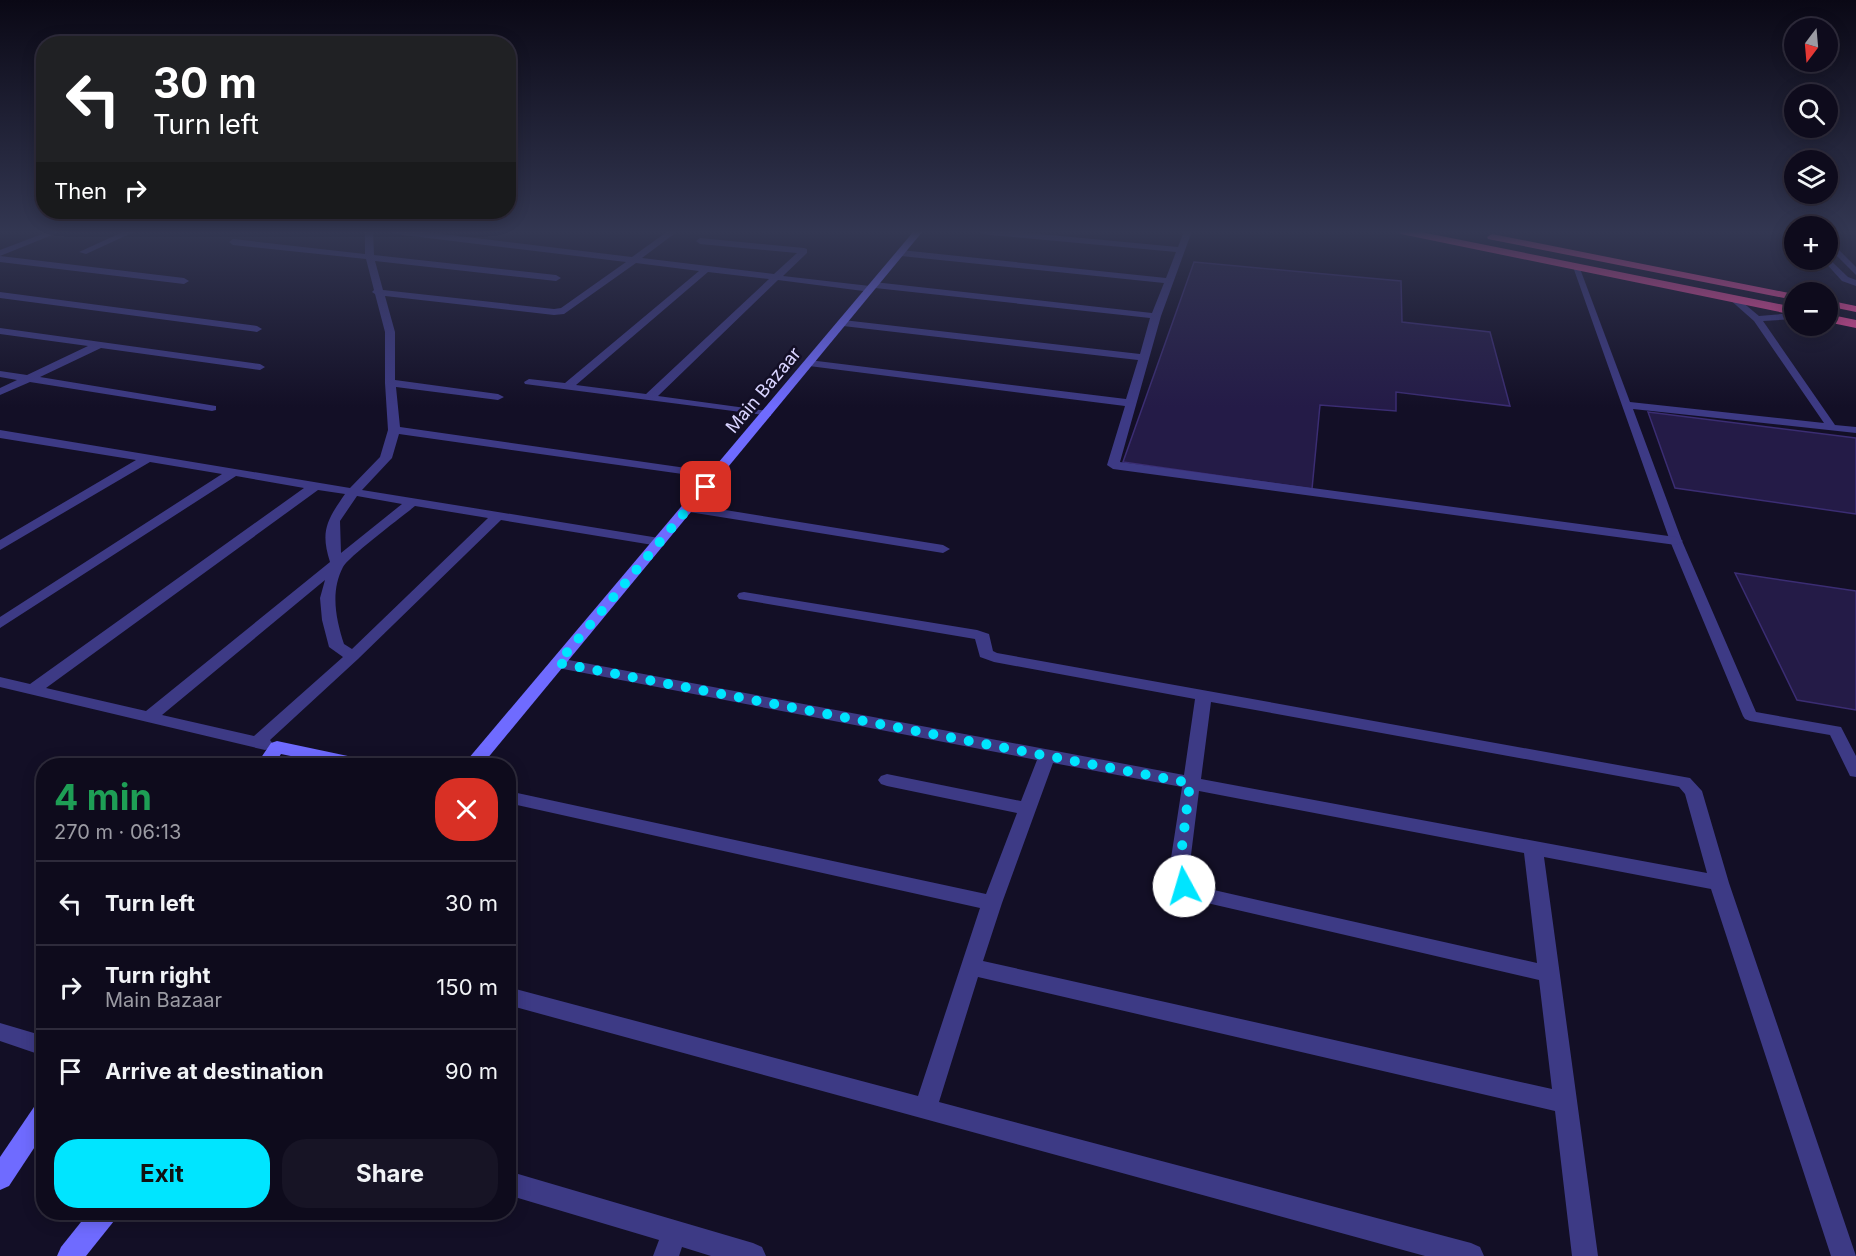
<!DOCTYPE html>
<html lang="en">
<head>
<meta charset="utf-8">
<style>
  body { margin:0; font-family:Inter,sans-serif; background:#171425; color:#f1f3f6; height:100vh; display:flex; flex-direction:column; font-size:22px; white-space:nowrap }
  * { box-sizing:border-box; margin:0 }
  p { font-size:20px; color:#9b9ba3 }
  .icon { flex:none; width:33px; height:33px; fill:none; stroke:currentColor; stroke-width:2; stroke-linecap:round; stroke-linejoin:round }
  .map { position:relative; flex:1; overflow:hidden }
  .details { position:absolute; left:36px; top:758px; width:480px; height:462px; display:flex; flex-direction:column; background:#0e0b1c; border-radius:24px; box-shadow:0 3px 15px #0003,0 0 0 2px #2e2b3b }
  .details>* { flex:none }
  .guide { position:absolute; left:36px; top:36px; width:480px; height:183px; border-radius:24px; box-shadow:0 3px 15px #0003,0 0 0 2px #2e2b3b; background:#202124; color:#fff; overflow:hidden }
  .needle { width:39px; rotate:196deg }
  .fabs { position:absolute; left:1784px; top:18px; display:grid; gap:12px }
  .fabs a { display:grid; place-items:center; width:54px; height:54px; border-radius:50%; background:#0e0b1c; box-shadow:0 3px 15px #0003,0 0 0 2px #2e2b3b; font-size:30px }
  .pin { position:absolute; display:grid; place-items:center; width:51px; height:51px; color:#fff; margin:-26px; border-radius:12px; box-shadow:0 3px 9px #0006 }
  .me { position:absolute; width:66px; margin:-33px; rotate:354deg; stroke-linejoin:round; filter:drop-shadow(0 0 4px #0008) }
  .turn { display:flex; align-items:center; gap:21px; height:126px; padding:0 18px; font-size:27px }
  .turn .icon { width:78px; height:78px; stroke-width:2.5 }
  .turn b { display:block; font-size:42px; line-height:51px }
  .then { display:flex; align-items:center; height:57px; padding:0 18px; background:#0003; gap:12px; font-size:22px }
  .round { display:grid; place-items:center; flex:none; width:63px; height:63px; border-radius:24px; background:#171425 }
  .headline { display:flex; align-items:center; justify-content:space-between; height:102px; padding:0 18px }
  h1 { font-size:36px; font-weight:700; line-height:45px; color:#1e9e55 }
  .primary-button { display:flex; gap:12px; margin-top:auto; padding:12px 18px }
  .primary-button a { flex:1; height:69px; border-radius:24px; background:#00e5ff; color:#111; font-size:24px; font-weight:700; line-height:69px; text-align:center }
  .primary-button a+a { background:#171425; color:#f1f3f6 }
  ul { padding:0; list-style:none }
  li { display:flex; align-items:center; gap:18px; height:84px; padding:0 18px; border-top:2px solid #2e2b3b }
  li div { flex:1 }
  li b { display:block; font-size:22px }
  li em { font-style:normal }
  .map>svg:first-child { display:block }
  .building { fill:#241b47; stroke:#3b2d73; stroke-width:1.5 }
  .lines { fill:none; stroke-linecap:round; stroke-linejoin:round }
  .lane { fill:#3d3a85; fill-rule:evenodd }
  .street { fill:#3d3a85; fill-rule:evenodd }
  .secondary { fill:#6f6bff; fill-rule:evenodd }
  .highway { fill:#ff4fa3; fill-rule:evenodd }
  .route { stroke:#00e5ff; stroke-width:10; stroke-dasharray:0 18 }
  .labels { text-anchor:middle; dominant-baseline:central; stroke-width:5; stroke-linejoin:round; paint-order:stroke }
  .street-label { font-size:18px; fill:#d9d4ff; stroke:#130f26 }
</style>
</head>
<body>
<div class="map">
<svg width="1856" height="1256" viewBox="0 0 1856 1256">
  <rect width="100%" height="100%" fill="#130f26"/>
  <g class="building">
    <polygon points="1194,262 1401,281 1402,322 1490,332 1510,406 1396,392 1396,411 1320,405 1312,489 1123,462"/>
    <polygon points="1648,412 1856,438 1856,514 1675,488"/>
    <polygon points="1735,573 1856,591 1856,710 1797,700"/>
  </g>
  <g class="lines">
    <polygon class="lane" points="1572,264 1579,266 1630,402 1824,423 1754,321 1728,298 1735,296 1759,316 1794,313 1794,319 1763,321 1835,425 1856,427 1856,433 1633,409 1682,541 1756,712 1841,727 1856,756 1856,777 1850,776 1830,735 1750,721 1745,719 1743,716 1670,541"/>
    <g class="street">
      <polygon points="50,231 62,231 0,256 0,250"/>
      <polygon points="125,231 136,231 86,254 79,252"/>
      <path d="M365 231H373L374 255 556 275 561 278 556 281 375 261 383 290 554 309 561 308 626 262 395 234 391 231H417L632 257 668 231H678L642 258 774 274 797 253 700 244 696 241 700 238 804 248 807 249V253L783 276 870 286 874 282 1152 313 1164 283 901 256 897 253 901 250 1166 278 1176 252 981 234 977 231H1009L1178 247 1184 231H1192L1161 316 1120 462 1676 537 1683 541 1676 545 1113 469 1107 465 1125 406 809 366 804 363 809 360 1126 399 1138 360 843 326 838 323 843 320 1140 354 1150 318 875 288 871 292 778 280 658 396 767 411 771 412V416L525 384 524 382 529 379 565 383 699 271 636 263 564 314 554 315 385 296 395 332V380L498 394 504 397 498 400 396 387 400 427 714 472 720 476 718 479 399 434 392 458 362 490 659 538 664 539 666 542 664 545 659 546 501 520 358 659 270 740 273 744 271 748 265 750 0 687V677L30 684 304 488 236 476 0 628V617L222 474 150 462 0 550V540L136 460 0 438V430L350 488 380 457 388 430 385 383V332L375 294 372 292 374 290 366 259 233 245 229 242 233 239 365 254ZM708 272 769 279 646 394 576 385ZM318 490 345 494C327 520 320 531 330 562L146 711 46 688ZM357 496 402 504 341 553 340 521ZM415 506 488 518 352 649 344 644C336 619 330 592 343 567 348 557 403 516 415 506ZM325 580 320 598 322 620 329 647 343 657 254 736 162 715Z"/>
      <polygon points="1827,238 1856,267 1856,275 1827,246"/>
      <polygon points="0,256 184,278 189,281 184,284 0,262"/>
      <polygon points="1827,257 1848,277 1856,280 1856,286 1842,281 1823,260 1827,260"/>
      <polygon points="0,292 257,326 262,329 257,332 0,298"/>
      <polygon points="0,328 260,364 265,367 260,370 101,348 40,377 216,406 216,410 212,411 30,382 0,395 0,388 17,380 0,377 0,371 27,375 88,346 0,334"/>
      <polygon points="688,504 943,545 950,549 943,553 683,511 681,508 683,505"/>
      <path d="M744 592 977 630 989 634 993 651 997 653 1690 778 1702 791 1729 883 1856 1256H1831L1711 889 1544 857 1598 1256H1572L1555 1111 978 977 939 1102 1471 1243 1480 1247 1484 1256H1425L508 1005V987L918 1096 980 908 508 803V791L986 894 1017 813 887 786 881 784 878 780 881 776 887 774 1021 801 1037 760 558 668 552 666 550 663 552 660 558 658 1184 775 1195 699 994 662 980 657 975 639 739 599 737 596 739 593ZM1211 702 1679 787 1685 794 1707 873 1201 779ZM1053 763 1182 787 1169 871 1176 891 1194 900 1539 980 1552 1089 983 961 1002 903ZM1199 791 1524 853 1537 963 1205 888 1191 882 1189 871Z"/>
      <polygon points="0,1023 44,1036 44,1056 0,1041"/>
      <polygon points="508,1171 753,1243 762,1247 766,1256 711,1256 682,1247 679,1256 653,1256 659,1240 508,1195"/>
    </g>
    <g class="secondary">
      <polygon points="914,231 923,231 482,765 463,765"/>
      <polygon points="277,741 362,759 368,761 371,765 334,765 281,754 274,765 256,765 271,743"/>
      <polygon points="44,1102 44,1133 9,1186 0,1190 0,1157 36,1104"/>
      <polygon points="89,1212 117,1212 114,1221 86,1256 57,1256 61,1247"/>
    </g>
    <g class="highway">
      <polygon points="1396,231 1416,231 1794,307 1794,315 1401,234"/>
      <polygon points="1492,234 1794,294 1794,300 1488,239 1487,237"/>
      <polygon points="1827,300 1856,306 1856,312 1827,306"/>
      <polygon points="1827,314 1856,320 1856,328 1827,322"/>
    </g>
  </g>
  <linearGradient id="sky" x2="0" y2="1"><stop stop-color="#0a0815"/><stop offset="0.57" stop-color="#333752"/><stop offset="1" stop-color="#333752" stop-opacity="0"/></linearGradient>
  <rect width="1856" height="407" fill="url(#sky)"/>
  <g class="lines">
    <polyline class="route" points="706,487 558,663 1190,783 1179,871 1184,886"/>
  </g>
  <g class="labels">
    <g class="street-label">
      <text transform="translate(763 390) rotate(-50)">Main Bazaar</text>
    </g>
  </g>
</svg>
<div class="fabs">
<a><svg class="needle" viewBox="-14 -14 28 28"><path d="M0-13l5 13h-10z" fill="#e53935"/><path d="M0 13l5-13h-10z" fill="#9b9ba3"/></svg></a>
<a><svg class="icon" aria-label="search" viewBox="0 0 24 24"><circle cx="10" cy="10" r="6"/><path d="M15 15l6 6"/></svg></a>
<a><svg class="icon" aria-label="layers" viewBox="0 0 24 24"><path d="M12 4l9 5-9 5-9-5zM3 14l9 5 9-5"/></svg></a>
<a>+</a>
<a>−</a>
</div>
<div class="pin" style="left:706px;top:487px;background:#d93025"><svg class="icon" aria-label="arrive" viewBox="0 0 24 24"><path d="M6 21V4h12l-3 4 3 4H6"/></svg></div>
<svg class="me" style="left:1184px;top:886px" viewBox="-20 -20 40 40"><circle r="19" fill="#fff"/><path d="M0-13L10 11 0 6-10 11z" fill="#00e5ff"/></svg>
<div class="guide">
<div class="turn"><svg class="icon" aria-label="left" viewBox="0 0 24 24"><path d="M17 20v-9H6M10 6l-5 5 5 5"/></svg><div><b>30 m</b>Turn left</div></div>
<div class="then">Then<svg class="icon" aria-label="right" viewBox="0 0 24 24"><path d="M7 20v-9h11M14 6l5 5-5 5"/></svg></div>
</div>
<section class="details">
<div class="headline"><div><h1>4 min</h1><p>270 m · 06:13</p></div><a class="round" style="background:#d93025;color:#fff"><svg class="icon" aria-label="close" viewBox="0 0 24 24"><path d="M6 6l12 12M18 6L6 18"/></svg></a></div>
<ul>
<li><svg class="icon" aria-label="left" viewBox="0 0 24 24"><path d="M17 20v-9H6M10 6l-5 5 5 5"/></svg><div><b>Turn left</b></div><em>30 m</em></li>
<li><svg class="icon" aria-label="right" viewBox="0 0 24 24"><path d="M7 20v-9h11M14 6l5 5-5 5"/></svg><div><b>Turn right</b><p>Main Bazaar</p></div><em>150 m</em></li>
<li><svg class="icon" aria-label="arrive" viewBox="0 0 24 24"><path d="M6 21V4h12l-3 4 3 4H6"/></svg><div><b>Arrive at destination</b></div><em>90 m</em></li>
</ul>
<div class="primary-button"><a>Exit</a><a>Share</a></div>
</section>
</div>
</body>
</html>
